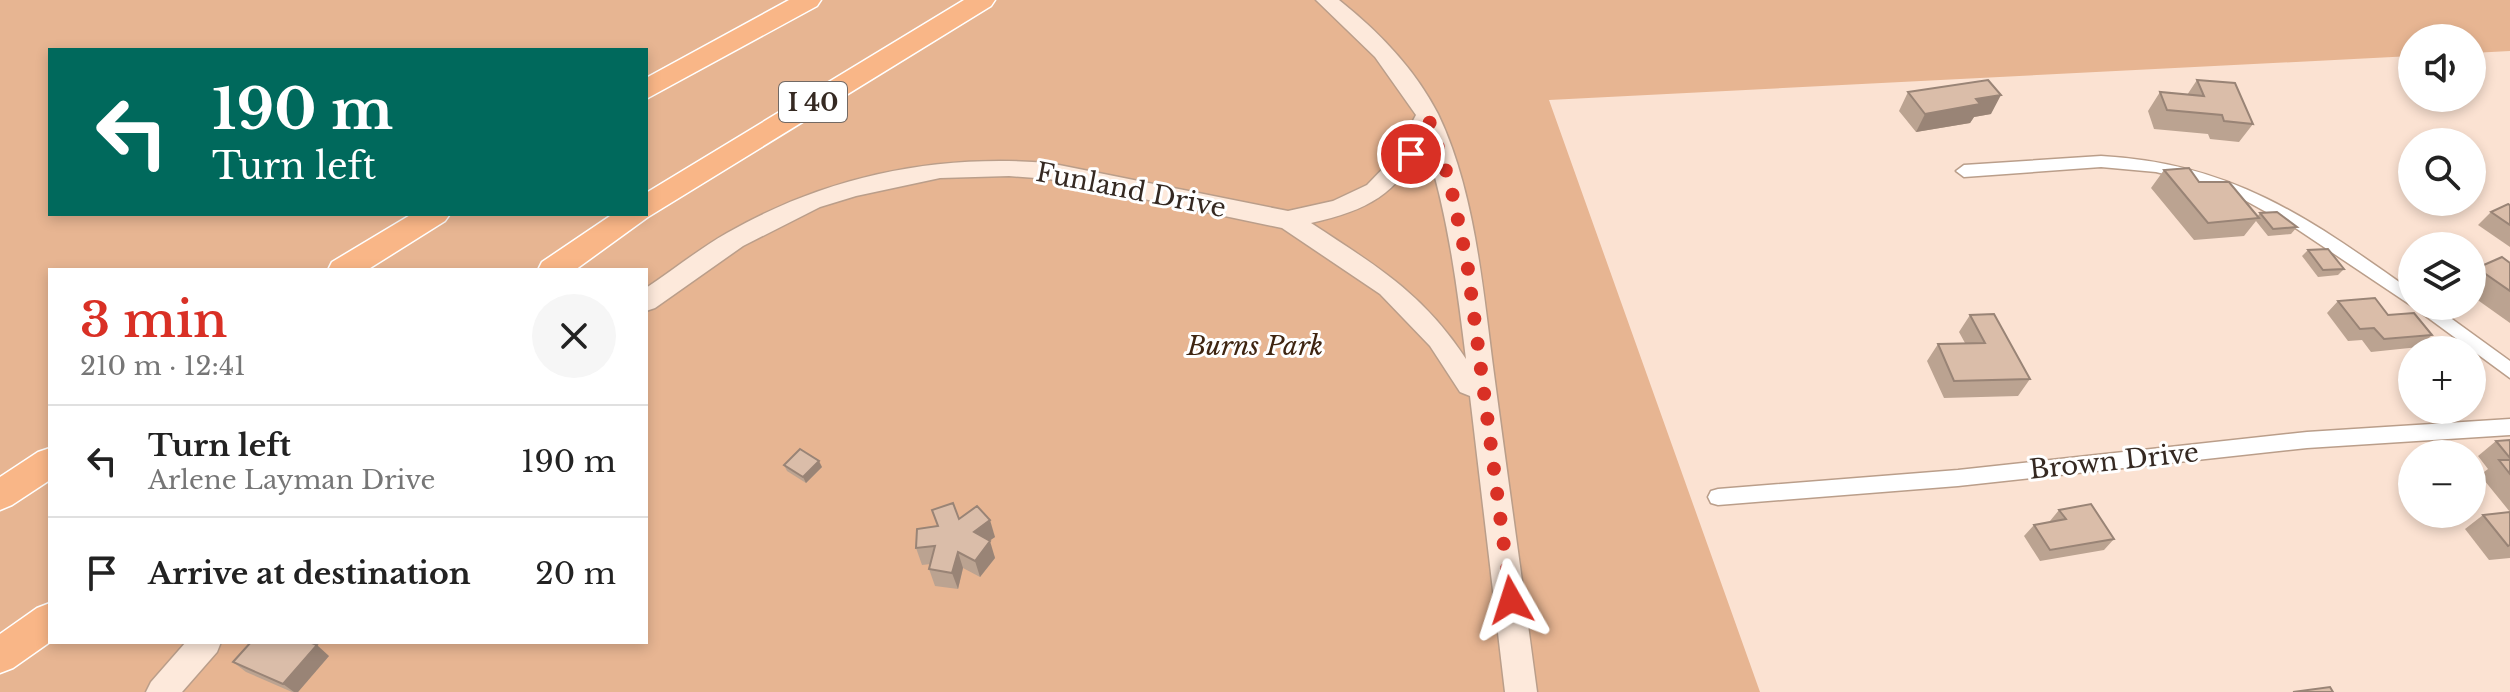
<!DOCTYPE html>
<html lang="en">
<head>
<meta charset="utf-8">
<style>
  body { margin:0; font-family:"Libre Baskerville",serif; background:#f6f6f6; color:#222; height:100vh; display:flex; flex-direction:column; font-size:30px; white-space:nowrap }
  * { box-sizing:border-box; margin:0 }
  p { font-size:26px; color:#767676 }
  .icon { flex:none; width:44px; height:44px; fill:none; stroke:currentColor; stroke-width:2; stroke-linecap:round; stroke-linejoin:round }
  .map { position:relative; flex:1; overflow:hidden }
  .drawer { position:absolute; left:48px; top:268px; width:600px; height:376px; display:flex; flex-direction:column; background:#fff; border-radius:0px; box-shadow:0 4px 12px #0003 }
  .drawer>* { flex:none }
  .top-card { position:absolute; left:48px; top:48px; width:600px; height:168px; border-radius:0px; box-shadow:0 4px 12px #0003; background:#00695c; color:#fff; overflow:hidden }
  .buttons { position:absolute; left:2398px; top:24px; display:grid; gap:16px }
  .buttons a { display:grid; place-items:center; width:88px; height:88px; border-radius:50%; background:#fff; box-shadow:0 4px 12px #0003; font-size:40px }
  .pin { position:absolute; display:grid; place-items:center; width:68px; height:68px; color:#fff; margin:-34px; border:4px solid #fff; border-radius:50%; box-shadow:0 2px 8px #0007 }
  .me { position:absolute; width:88px; margin:-44px; rotate:354deg; stroke-linejoin:round; filter:drop-shadow(0 0 6px #0008) }
  .turn { display:flex; align-items:center; gap:28px; height:168px; padding:0 32px; font-size:36px }
  .turn .icon { width:104px; height:104px; stroke-width:2.5 }
  .turn b { display:block; font-size:56px; line-height:68px }
  .round { display:grid; place-items:center; flex:none; width:84px; height:84px; border-radius:42px; background:#f6f6f6 }
  .headline { display:flex; align-items:center; justify-content:space-between; height:136px; padding:0 32px }
  h1 { font-size:48px; font-weight:600; line-height:60px; color:#d93025 }
  ul { padding:0; list-style:none }
  li { display:flex; align-items:center; gap:24px; height:112px; padding:0 32px; border-top:2px solid #e0e0e0 }
  li div { flex:1 }
  li b { display:block; font-size:30px }
  li em { font-style:normal }
  .map>svg:first-child { display:block }
  .green { fill:#e7b592; fill-rule:evenodd }
  .lines { fill:none; stroke-linecap:round; stroke-linejoin:round }
  .street-casing { stroke:#ba9e8a; stroke-width:3 }
  .secondary-casing { stroke:#ba9e8a; stroke-width:3 }
  .highway-casing { stroke:#fff; stroke-width:3 }
  .street { fill:#fff; fill-rule:evenodd }
  .secondary { fill:#fde9db; fill-rule:evenodd }
  .highway { fill:#f9b687; fill-rule:evenodd }
  .wall { fill:#bba391 }
  .shaded-wall { fill:#998476 }
  .building { fill:#dabda9; stroke:#998476; stroke-width:2 }
  .route { stroke:#d93025; stroke-width:14; stroke-dasharray:0 25.2 }
  .labels { text-anchor:middle; dominant-baseline:central; stroke-width:6; stroke-linejoin:round; paint-order:stroke }
  .shield { fill:#fff; stroke:#726964; stroke-width:2 }
  .shield-label { font-size:24px; font-weight:bold; fill:#352922 }
  .street-label { font-size:26px; fill:#352922; stroke:#fff }
  .park-label { font-size:26px; font-style:italic; fill:#3f2511; stroke:#fff }
</style>
</head>
<body>
<div class="map">
<svg width="2510" height="692" viewBox="0 0 2510 692">
  <rect width="100%" height="100%" fill="#fbe2d2"/>
  <path class="green" d="M0 0H2510V51L2472 53V38H2412V56L1549 100 1760 692H0ZM50 50H646V214H50ZM50 270H646V642H50Z"/>
  <g class="lines">
    <defs>
      <g id="street">
        <path d="M2101 156C2232 163 2309 218 2412 291V306H2434L2510 361V378L2412 306 2297 229 2239 197 2209 185 2156 172 2101 167 1964 177 1956 171 1964 165Z"/>
        <polygon points="2510,419 2510,435 2307,448 1958,486 1718,505 1711,503 1708,497 1711,491 1718,489 1958,470 2307,432"/>
      </g>
      <g id="secondary">
        <path d="M1316 0H1339C1378 31 1415 69 1438 114 1475 191 1483 290 1494 374 1508 480 1523 586 1537 692H1505L1470 396 1460 392 1430 346 1380 294 1282 228 1049 179 1009 176 940 178 856 196 820 207 743 246 655 308 646 311V288C673 270 699 249 727 233 827 176 934 154 1049 163L1288 211 1333 201 1367 185 1394 157 1416 115 1375 57ZM1425 143C1448 214 1457 286 1466 359 1423 293 1375 265 1311 223 1369 210 1395 195 1425 143Z"/>
        <polygon points="186,642 221,642 217,652 182,692 146,692 151,682"/>
      </g>
      <g id="highway">
        <polygon points="789,0 821,0 817,6 646,99 646,78"/>
        <polygon points="964,0 995,0 991,6 648,217 575,270 538,270 542,262 613,214 646,214 646,193"/>
        <polygon points="412,214 450,214 445,221 367,270 328,270 332,262"/>
        <polygon points="50,448 50,480 12,505 0,510 0,477 38,452"/>
        <polygon points="50,603 50,642 13,668 0,673 0,634 37,608"/>
      </g>
    </defs>
    <use href="#street" class="street-casing"/>
    <use href="#secondary" class="secondary-casing"/>
    <use href="#highway" class="highway-casing"/>
    <use href="#street" class="street"/>
    <use href="#secondary" class="secondary"/>
    <use href="#highway" class="highway"/>
  </g>
  <g class="wall">
    <polygon points="2197,80 2253,124 2239,142 2210,139 2208,134 2154,129 2148,111 2160,92 2187,95"/>
    <polygon points="1908,92 1991,114 1974,117 1970,123 1916,132 1899,111"/>
    <polygon points="2164,170 2199,182 2257,217 2260,213 2297,227 2291,234 2268,236 2256,221 2244,236 2194,240 2151,188"/>
    <polygon points="2510,205 2510,247 2478,225 2491,212"/>
    <polygon points="2308,250 2344,269 2338,275 2318,277 2302,256"/>
    <polygon points="2510,263 2510,323 2472,296 2472,273 2477,268"/>
    <polygon points="2338,301 2388,315 2432,335 2419,347 2371,352 2362,340 2348,341 2327,313"/>
    <polygon points="1970,315 2030,379 2018,396 1944,398 1927,361 1938,344 1965,343 1959,332"/>
    <polygon points="2510,440 2510,512 2480,475 2488,469 2478,456 2496,441"/>
    <polygon points="784,465 822,467 806,483 787,471"/>
    <polygon points="2059,510 2114,539 2104,550 2040,561 2024,536 2034,525 2050,522 2050,521"/>
    <polygon points="2510,512 2510,558 2489,560 2465,529 2483,515"/>
    <polygon points="959,519 995,537 989,541 995,558 980,577 963,568 958,589 935,586 929,569 931,564 922,565 916,548"/>
    <polygon points="329,656 298,692 292,692 246,672 233,662"/>
  </g>
  <g class="shaded-wall">
    <polygon points="2001,95 1991,114 1974,117 1970,123 1916,132 1925,114 1976,99"/>
    <polygon points="819,461 822,467 806,483 803,477"/>
    <polygon points="990,520 995,537 979,548 974,532"/>
    <polygon points="990,541 995,558 980,577 975,561"/>
    <polygon points="958,552 963,568 958,589 952,573"/>
    <polygon points="317,645 329,656 298,692 294,692 283,684"/>
  </g>
  <g class="building">
    <polygon points="1988,80 2001,95 1976,99 1980,104 1925,114 1908,92"/>
    <polygon points="2197,80 2235,83 2253,124 2224,121 2222,115 2167,110 2160,92 2204,96"/>
    <polygon points="2189,168 2199,182 2229,182 2259,218 2208,223 2164,170"/>
    <polygon points="2508,204 2510,205 2510,225 2491,212"/>
    <polygon points="2277,212 2297,227 2273,229 2260,213"/>
    <polygon points="2328,249 2344,269 2323,270 2308,250"/>
    <polygon points="2502,257 2510,263 2510,291 2477,268"/>
    <polygon points="2375,298 2388,315 2414,313 2432,335 2384,339 2374,328 2360,329 2338,301"/>
    <polygon points="1994,314 2030,379 1954,381 1938,344 1985,343 1970,315"/>
    <polygon points="2510,440 2510,458 2496,441"/>
    <polygon points="800,449 819,461 803,477 784,465"/>
    <polygon points="2499,460 2510,460 2510,474"/>
    <polygon points="953,503 959,519 977,506 990,520 974,532 990,541 975,561 958,552 952,573 929,569 935,546 916,548 917,529 938,526 932,510"/>
    <polygon points="2091,504 2114,539 2050,550 2034,525 2066,519 2059,510"/>
    <polygon points="2510,512 2510,545 2508,546 2483,515"/>
    <polygon points="251,642 309,642 317,645 283,684 233,662"/>
    <polygon points="2330,687 2333,692 2293,692"/>
  </g>
  <g class="lines">
    <polyline class="route" points="1411,154 1427,115 1450,183 1467,262 1511,600"/>
  </g>
  <g class="labels">
    <rect class="shield" x="779" y="82" width="68" height="40" rx="6"/>
    <g class="shield-label">
      <text x="813" y="102">I 40</text>
    </g>
    <g class="street-label">
      <text transform="translate(1131 190) rotate(11)">Funland Drive</text>
      <text transform="translate(2114 461) rotate(-6)">Brown Drive</text>
    </g>
    <g class="park-label">
      <text x="1255" y="346">Burns Park</text>
    </g>
  </g>
</svg>
<div class="buttons">
<a><svg class="icon" aria-label="sound" viewBox="0 0 24 24"><path d="M4 9h4l5-4v14l-5-4H4zM17 9q2 3 0 6"/></svg></a>
<a><svg class="icon" aria-label="search" viewBox="0 0 24 24"><circle cx="10" cy="10" r="6"/><path d="M15 15l6 6"/></svg></a>
<a><svg class="icon" aria-label="layers" viewBox="0 0 24 24"><path d="M12 4l9 5-9 5-9-5zM3 14l9 5 9-5"/></svg></a>
<a>+</a>
<a>−</a>
</div>
<div class="pin" style="left:1411px;top:154px;background:#d93025"><svg class="icon" aria-label="arrive" viewBox="0 0 24 24"><path d="M6 21V4h12l-3 4 3 4H6"/></svg></div>
<svg class="me" style="left:1511px;top:600px" viewBox="-20 -20 40 40"><path d="M0-17L14 15 0 8-14 15z" fill="#d93025" stroke="#fff" stroke-width="4"/></svg>
<div class="top-card">
<div class="turn"><svg class="icon" aria-label="left" viewBox="0 0 24 24"><path d="M17 20v-9H6M10 6l-5 5 5 5"/></svg><div><b>190 m</b>Turn left</div></div>
</div>
<section class="drawer">
<div class="headline"><div><h1>3 min</h1><p>210 m · 12:41</p></div><a class="round"><svg class="icon" aria-label="close" viewBox="0 0 24 24"><path d="M6 6l12 12M18 6L6 18"/></svg></a></div>
<ul>
<li><svg class="icon" aria-label="left" viewBox="0 0 24 24"><path d="M17 20v-9H6M10 6l-5 5 5 5"/></svg><div><b>Turn left</b><p>Arlene Layman Drive</p></div><em>190 m</em></li>
<li><svg class="icon" aria-label="arrive" viewBox="0 0 24 24"><path d="M6 21V4h12l-3 4 3 4H6"/></svg><div><b>Arrive at destination</b></div><em>20 m</em></li>
</ul>
</section>
</div>
</body>
</html>
